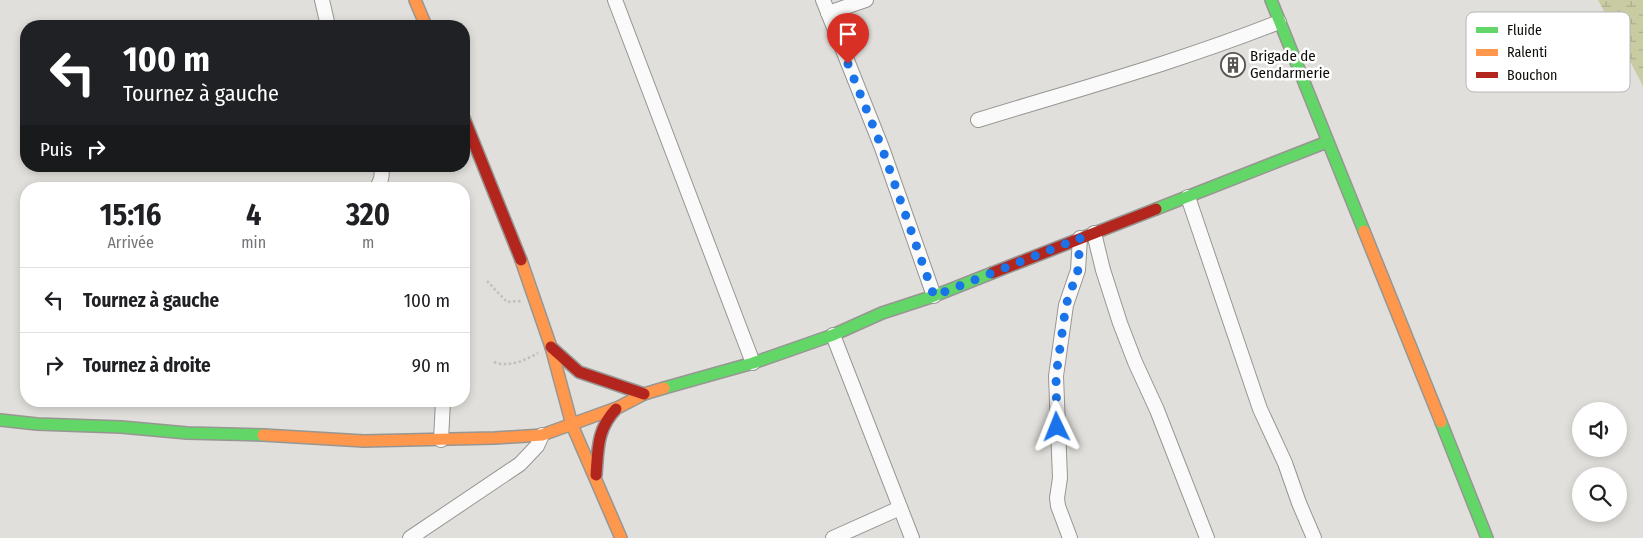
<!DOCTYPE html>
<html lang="fr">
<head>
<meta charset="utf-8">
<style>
  body { margin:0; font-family:"Fira Sans Condensed",sans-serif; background:#f6f6f6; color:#202124; height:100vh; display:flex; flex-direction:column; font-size:19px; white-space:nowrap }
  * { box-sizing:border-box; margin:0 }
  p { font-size:16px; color:#757577 }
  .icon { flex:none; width:28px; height:28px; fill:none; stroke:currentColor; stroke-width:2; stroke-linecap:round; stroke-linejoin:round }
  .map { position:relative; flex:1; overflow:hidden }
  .panel { position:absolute; left:20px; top:182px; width:450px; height:225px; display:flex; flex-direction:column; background:#fff; border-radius:20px; box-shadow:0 2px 8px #0003 }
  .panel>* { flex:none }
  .guide { position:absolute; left:20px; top:20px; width:450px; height:152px; border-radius:20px; box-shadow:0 2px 8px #0003; background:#202124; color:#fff; overflow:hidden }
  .tools { position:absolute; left:1572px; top:402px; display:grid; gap:10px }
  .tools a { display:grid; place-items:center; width:55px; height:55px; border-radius:50%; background:#fff; box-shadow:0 2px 8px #0003; font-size:25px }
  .pin { position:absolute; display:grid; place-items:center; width:42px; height:42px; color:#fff; margin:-51px -21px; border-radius:50% 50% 50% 0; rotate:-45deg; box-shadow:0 0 5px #0007 }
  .pin .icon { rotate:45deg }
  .me { position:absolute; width:55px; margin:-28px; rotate:358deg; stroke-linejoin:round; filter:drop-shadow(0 0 4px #0008) }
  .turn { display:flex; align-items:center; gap:18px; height:105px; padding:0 20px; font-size:22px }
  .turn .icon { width:65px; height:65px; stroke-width:2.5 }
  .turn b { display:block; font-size:35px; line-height:42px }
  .then { display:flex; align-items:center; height:48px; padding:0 20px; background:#0003; gap:10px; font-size:19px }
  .eta { display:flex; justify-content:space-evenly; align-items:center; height:85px; text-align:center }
  .eta b { font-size:30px; font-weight:700; line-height:35px }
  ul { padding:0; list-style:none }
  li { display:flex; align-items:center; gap:15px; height:65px; padding:0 20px; border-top:1px solid #e0e0e0 }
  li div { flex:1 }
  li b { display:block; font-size:19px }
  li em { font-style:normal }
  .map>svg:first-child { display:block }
  .wetland { fill:url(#wetland-marsh) }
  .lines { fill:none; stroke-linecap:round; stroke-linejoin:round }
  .street-casing { stroke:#979693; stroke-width:16 }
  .fast-casing { stroke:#979693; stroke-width:14 }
  .slow-casing { stroke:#979693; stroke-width:14 }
  .jam-casing { stroke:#979693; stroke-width:14 }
  .path { stroke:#c0bfbd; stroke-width:2.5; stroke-dasharray:2.5 2.5; stroke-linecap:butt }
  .street { stroke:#fafafa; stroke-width:14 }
  .fast { stroke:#63d668; stroke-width:11 }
  .slow { stroke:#ff974d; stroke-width:11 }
  .jam { stroke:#b3261e; stroke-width:11 }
  .route { stroke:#1a73e8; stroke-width:9; stroke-dasharray:0 16.2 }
  .labels { text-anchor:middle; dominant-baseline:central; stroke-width:5; stroke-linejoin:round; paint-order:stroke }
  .poi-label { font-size:15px; fill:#0d0c09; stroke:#fff; text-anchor:start }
  .key { fill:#fff; stroke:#b6b6b5; stroke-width:1 }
  .key-label { font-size:14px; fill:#0d0c09 }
</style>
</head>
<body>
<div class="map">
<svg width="1643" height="538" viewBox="0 0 1643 538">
  <defs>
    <pattern id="wetland-marsh" width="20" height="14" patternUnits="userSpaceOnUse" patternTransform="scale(1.25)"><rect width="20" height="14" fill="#c9cca3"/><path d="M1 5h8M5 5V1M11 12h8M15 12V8" fill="none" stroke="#abae8b"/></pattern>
  </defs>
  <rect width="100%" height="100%" fill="#e0dfdb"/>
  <polygon class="wetland" points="1598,0 1643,0 1643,86"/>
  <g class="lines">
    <defs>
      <g id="street">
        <polyline points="322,0 328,26"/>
        <polyline points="615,0 753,363"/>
        <polyline points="823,0 882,148 934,296"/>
        <polyline points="828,13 866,0"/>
        <path d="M978 120C1079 89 1181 61 1279 22"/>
        <path d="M376 189C381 181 383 176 381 166"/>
        <polyline points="1188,197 1260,409 1285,463 1299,503 1314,538"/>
        <polyline points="1094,233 1103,270 1120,323 1135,362 1157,410 1207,538"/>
        <polyline points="833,335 912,538"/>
        <polyline points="441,440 443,401"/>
        <polyline points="410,538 520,464 537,446 542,435"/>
        <polyline points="833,538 900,508"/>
        <polyline points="1070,538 1058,506 1057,498 1060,478 1056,376 1066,305 1078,270 1080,238"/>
      </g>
      <g id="fast">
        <polyline points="1271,0 1364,231"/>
        <polyline points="1156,209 1327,142"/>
        <polyline points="664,388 753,363 833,335 882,313 934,296 992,273"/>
        <polyline points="0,420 37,424 121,427 187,433 263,435"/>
        <polyline points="1441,422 1487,538"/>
      </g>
      <g id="slow">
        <polyline points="415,0 426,26"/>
        <polyline points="1364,231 1441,422"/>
        <polyline points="521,260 551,347 572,425 621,538"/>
        <polyline points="263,435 364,441 495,438 542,435 619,407 644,394 664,388"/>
      </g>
      <g id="jam">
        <polyline points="464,118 521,260"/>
        <polyline points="992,273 1156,209"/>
        <polyline points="551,347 579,372 644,394"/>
        <path d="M596 475C598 449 597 429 616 409"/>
      </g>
    </defs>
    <use href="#street" class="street-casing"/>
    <use href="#fast" class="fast-casing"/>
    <use href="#slow" class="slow-casing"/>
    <use href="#jam" class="jam-casing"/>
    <g class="path">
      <polyline points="487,281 507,302 521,301"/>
      <path d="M494 362C508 368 526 360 538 353"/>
    </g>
    <use href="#street" class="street"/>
    <use href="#fast" class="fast"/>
    <use href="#slow" class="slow"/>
    <use href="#jam" class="jam"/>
  </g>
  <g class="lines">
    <polyline class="route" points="848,64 882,148 934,296 1080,238 1078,270 1066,305 1056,376 1057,427"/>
  </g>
  <defs>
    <symbol id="building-ring" viewBox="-11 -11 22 22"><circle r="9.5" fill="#fff" stroke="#575652" stroke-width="1.5"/><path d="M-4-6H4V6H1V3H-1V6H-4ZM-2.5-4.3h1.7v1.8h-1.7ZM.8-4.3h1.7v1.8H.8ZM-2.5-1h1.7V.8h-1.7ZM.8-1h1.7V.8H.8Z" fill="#575652"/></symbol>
  </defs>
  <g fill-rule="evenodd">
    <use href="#building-ring" x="1219" y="51" width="28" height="28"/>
  </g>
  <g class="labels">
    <g class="poi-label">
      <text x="1250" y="56">Brigade de<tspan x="1250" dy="17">Gendarmerie</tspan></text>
    </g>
  </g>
  <rect x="1466" y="12" width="164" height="80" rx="8" class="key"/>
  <rect x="1476" y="27" width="22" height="6" fill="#63d668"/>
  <rect x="1476" y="49" width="22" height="7" fill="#ff974d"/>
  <rect x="1476" y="72" width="22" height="6" fill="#b3261e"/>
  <g class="key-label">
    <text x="1507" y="35">Fluide</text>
    <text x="1507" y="57">Ralenti</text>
    <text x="1507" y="80">Bouchon</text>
  </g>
</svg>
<div class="tools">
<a><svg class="icon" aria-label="sound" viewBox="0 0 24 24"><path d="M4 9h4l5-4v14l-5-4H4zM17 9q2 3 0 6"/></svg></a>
<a><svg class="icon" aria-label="search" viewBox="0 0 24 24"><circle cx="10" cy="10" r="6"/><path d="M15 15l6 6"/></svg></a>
</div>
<div class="pin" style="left:848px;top:64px;background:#d93025"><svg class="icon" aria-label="arrive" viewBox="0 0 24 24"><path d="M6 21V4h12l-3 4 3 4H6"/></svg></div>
<svg class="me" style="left:1057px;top:427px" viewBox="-20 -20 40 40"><path d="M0-17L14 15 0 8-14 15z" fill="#1a73e8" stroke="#fff" stroke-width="4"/></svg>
<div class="guide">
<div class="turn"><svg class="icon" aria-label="left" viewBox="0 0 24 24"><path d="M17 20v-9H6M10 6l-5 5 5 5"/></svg><div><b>100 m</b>Tournez à gauche</div></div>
<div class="then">Puis<svg class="icon" aria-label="right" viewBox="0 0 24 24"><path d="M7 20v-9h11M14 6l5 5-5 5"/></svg></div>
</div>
<section class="panel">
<div class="eta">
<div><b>15:16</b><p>Arrivée</p></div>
<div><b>4</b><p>min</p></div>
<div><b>320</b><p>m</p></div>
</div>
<ul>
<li><svg class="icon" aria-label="left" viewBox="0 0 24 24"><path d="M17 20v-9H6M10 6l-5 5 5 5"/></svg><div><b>Tournez à gauche</b></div><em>100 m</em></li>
<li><svg class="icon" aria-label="right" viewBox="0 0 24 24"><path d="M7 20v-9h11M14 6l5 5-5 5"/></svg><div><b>Tournez à droite</b></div><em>90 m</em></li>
</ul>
</section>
</div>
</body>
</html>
